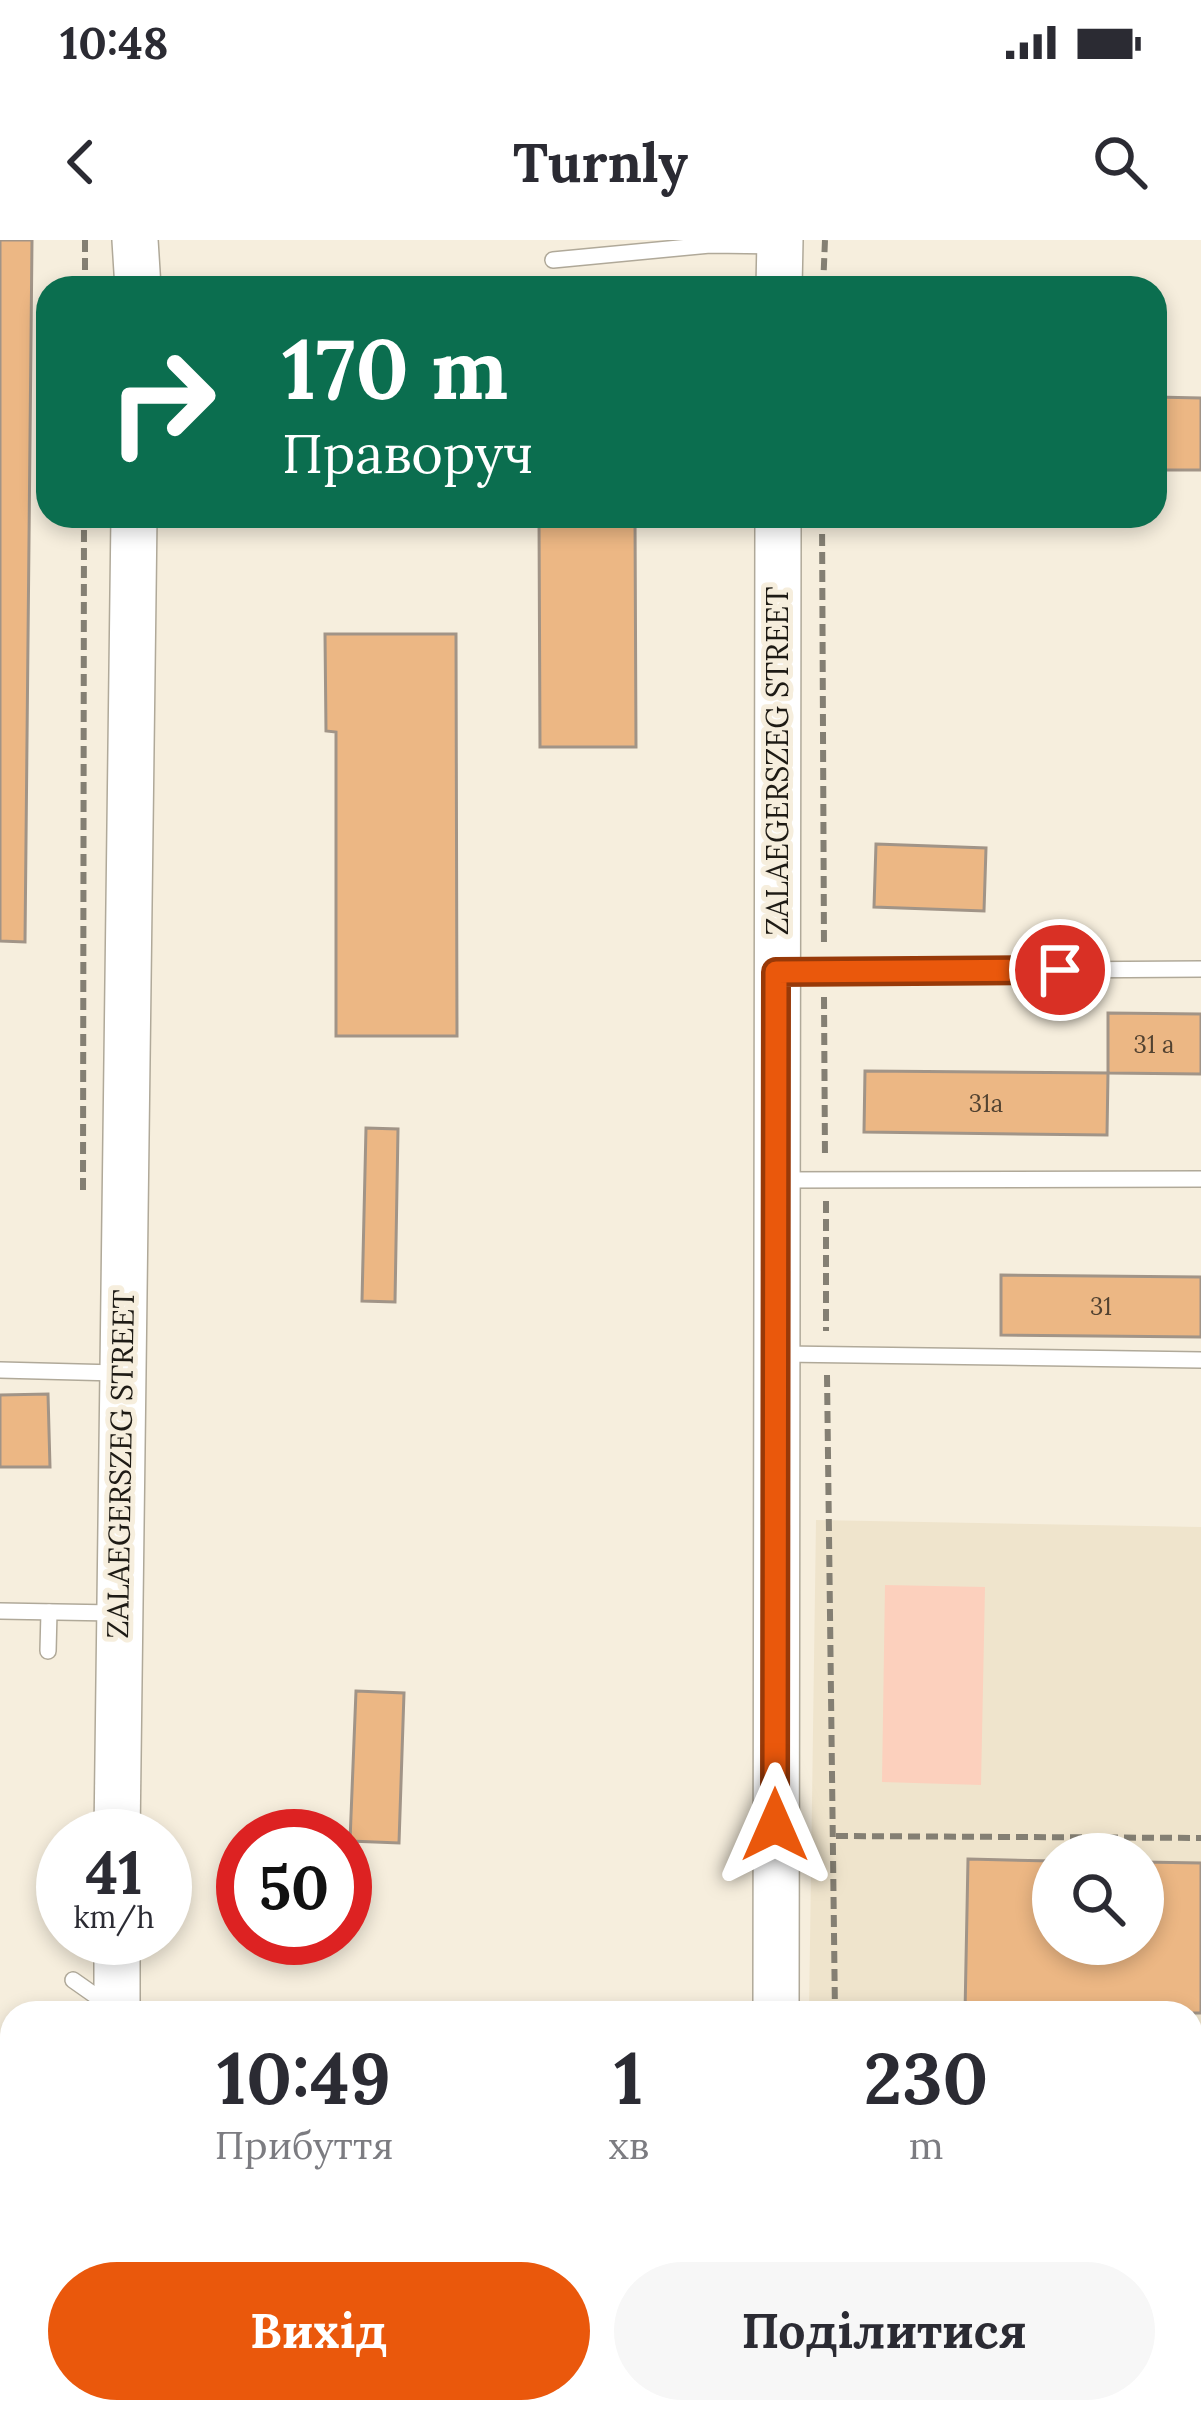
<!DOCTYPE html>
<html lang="uk">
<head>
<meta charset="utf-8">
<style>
  body { margin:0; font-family:Lora,serif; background:#f7f7f7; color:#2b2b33; height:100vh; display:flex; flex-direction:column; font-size:45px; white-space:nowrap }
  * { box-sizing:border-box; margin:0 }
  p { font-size:39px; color:#7c7c81 }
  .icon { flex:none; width:66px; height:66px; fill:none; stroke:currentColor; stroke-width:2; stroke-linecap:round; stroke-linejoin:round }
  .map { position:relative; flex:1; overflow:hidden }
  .sheet { position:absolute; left:0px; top:1761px; width:1203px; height:423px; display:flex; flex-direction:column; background:#fff; border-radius:36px 36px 0 0; box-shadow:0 6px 18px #0003 }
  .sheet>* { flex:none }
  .top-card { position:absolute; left:36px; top:36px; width:1131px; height:252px; border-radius:36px; box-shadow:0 6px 18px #0003; background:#0b6e4f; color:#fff; overflow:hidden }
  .fabs { position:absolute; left:1032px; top:1593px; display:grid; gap:24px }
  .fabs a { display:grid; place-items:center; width:132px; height:132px; border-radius:50%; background:#fff; box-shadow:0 6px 18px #0003; font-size:60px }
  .speed { position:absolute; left:36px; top:1569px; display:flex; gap:24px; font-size:60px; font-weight:700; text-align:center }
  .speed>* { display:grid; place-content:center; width:156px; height:156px; border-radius:50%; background:#fff; box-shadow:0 6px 18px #0003; line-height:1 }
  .speed small { font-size:30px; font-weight:400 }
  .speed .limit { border:18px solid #d22; background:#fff; color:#111 }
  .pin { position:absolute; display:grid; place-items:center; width:102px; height:102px; color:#fff; margin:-51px; border:6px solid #fff; border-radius:50%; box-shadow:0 3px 12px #0007 }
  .me { position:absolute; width:132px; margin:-66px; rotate:0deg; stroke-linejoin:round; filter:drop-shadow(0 0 9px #0008) }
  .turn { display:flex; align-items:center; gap:42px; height:252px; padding:0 48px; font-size:54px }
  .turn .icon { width:156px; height:156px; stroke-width:2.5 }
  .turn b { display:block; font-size:84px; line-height:102px }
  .eta { display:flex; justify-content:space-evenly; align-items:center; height:204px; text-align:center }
  .eta b { font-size:72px; font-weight:700; line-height:84px }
  .cta { display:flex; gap:24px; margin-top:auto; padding:24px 48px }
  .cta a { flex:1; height:138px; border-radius:72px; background:#ea580c; color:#fff; font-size:48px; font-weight:700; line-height:138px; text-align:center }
  .cta a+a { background:#f7f7f7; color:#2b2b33 }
  .status { display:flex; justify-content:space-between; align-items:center; height:84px; padding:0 60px; background:#fff; direction:ltr }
  .status svg { height:33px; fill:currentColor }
  header { display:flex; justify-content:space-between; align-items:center; height:156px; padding:0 48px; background:#fff; font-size:54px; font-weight:700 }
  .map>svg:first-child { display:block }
  .built { fill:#efe4cc; fill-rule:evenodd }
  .green { fill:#fcd0bd }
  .building { fill:#ecb784; stroke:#a19487; stroke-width:3 }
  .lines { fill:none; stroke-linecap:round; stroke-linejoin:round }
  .lane-casing { stroke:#b0a999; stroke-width:18 }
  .secondary-casing { stroke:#b0a999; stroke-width:48 }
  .path { stroke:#847f73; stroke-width:6; stroke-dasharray:12 6; stroke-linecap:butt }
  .lane { stroke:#fff; stroke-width:15 }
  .secondary { stroke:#fff; stroke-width:45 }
  .route-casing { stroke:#983908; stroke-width:30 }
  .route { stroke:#ea580c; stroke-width:21 }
  .labels { text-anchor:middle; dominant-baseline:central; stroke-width:10; stroke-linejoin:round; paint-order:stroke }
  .number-label { font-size:24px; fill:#524231 }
  .street-label { font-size:30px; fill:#1e1b15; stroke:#f6eedd }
</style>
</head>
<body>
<div class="status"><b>10:48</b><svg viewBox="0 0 49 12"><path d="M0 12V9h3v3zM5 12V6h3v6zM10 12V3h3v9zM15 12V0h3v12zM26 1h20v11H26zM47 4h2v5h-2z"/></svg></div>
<header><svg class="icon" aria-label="back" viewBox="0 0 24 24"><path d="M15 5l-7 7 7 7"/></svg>Turnly<svg class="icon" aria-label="search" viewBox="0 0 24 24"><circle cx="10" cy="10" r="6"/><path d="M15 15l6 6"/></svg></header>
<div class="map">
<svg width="1201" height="2182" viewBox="0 0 1201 2182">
  <rect width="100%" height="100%" fill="#f6eedd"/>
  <path class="built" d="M816 1280 1201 1287V2067L1191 2066V1773H809ZM1053 1614H1143V1704H1053Z"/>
  <polygon class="green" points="885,1345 985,1347 981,1545 882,1542"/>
  <g class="building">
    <polygon points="0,0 32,0 25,702 0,701"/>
    <polygon points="1155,157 1201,158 1201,230 1155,230"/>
    <polygon points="539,276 635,276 636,507 540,507"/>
    <polygon points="325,394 456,394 457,796 336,796 336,492 326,491"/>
    <polygon points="876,604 986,608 984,671 874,667"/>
    <polygon points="1108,773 1201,774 1201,834 1108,833"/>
    <polygon points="865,831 1108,833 1107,895 864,892"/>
    <polygon points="366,888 398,889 395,1062 362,1061"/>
    <polygon points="1001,1035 1201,1037 1201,1097 1001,1095"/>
    <polygon points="48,1154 50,1227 0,1227 0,1155"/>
    <polygon points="356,1451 404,1453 399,1603 350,1601"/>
    <polygon points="968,1619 1053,1621 1053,1704 1143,1704 1143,1622 1201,1623 1201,1773 965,1773"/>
  </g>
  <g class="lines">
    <defs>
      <g id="lane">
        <polyline points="553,20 710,5 777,6"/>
        <polyline points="779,732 1201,729"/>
        <polyline points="779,940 1201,939"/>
        <polyline points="783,1114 1201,1120"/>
        <polyline points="0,1130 117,1133"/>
        <polyline points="0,1371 114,1373"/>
        <polyline points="48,1411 49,1372"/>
        <polyline points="73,1740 110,1766"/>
      </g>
      <g id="secondary">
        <polyline points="135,0 138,48"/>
        <polyline points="779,48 780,0"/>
        <polyline points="117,1596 134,276"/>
        <polyline points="117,1773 117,1698"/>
        <polyline points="776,1773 778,276"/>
        <polyline points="113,2182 113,2172"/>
        <polyline points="774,2182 774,2172"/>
      </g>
    </defs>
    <use href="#lane" class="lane-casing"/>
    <use href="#secondary" class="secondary-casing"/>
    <g class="path">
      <polyline points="85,48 85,0"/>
      <polyline points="823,48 825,0"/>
      <polyline points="822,276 824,707"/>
      <polyline points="824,757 825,917"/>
      <polyline points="83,950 84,276"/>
      <polyline points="826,961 826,1091"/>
      <polyline points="827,1135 835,1773"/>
      <polyline points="836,1596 1201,1598"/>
      <polyline points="833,2182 833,2172"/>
    </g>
    <use href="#lane" class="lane"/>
    <use href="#secondary" class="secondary"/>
  </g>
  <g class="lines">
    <defs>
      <polyline id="route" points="775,1585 776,732 1060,730"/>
    </defs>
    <use href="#route" class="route-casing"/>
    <use href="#route" class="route"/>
  </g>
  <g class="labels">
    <g class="number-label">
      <text x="1154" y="804">31 а</text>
      <text x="986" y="863">31а</text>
      <text x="1101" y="1066">31</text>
    </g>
    <g class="street-label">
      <text transform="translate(777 521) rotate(-90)">ZALAEGERSZEG STREET</text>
      <text transform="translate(120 1224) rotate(-89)">ZALAEGERSZEG STREET</text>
    </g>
  </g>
</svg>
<div class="fabs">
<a><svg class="icon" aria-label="search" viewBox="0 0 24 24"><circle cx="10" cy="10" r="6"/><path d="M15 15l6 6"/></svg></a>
</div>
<div class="speed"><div>41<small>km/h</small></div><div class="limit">50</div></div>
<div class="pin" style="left:1060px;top:730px;background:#d93025"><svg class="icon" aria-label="arrive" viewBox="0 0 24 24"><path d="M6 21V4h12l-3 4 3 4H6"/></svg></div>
<svg class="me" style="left:775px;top:1585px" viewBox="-20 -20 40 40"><path d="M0-17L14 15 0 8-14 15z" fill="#ea580c" stroke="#fff" stroke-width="4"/></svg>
<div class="top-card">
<div class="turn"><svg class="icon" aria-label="right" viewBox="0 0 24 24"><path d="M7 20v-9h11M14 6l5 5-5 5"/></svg><div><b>170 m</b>Праворуч</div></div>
</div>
<section class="sheet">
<div class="eta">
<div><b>10:49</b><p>Прибуття</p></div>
<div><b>1</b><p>хв</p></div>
<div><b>230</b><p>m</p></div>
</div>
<div class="cta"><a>Вихід</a><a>Поділитися</a></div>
</section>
</div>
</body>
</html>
